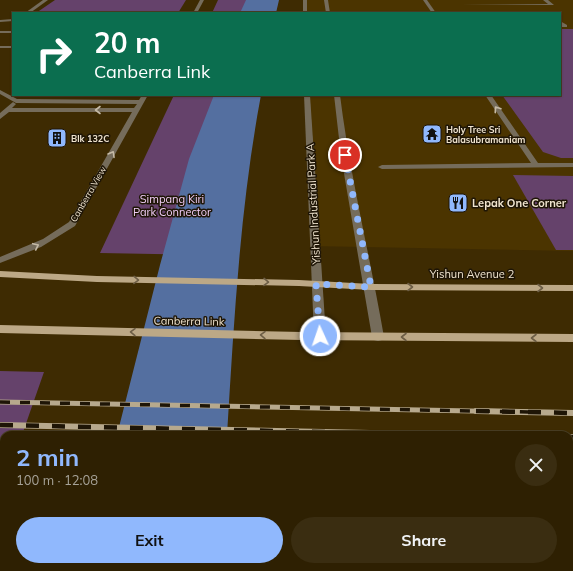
<!DOCTYPE html>
<html lang="en">
<head>
<meta charset="utf-8">
<style>
  body { margin:0; font-family:Mulish,sans-serif; background:#3a2d11; color:#f1f3f6; height:100vh; display:flex; flex-direction:column; font-size:15px; white-space:nowrap }
  * { box-sizing:border-box; margin:0 }
  p { font-size:13px; color:#a7a399 }
  .icon { flex:none; width:22px; height:22px; fill:none; stroke:currentColor; stroke-width:2; stroke-linecap:round; stroke-linejoin:round }
  .map { position:relative; flex:1; overflow:hidden }
  .sheet { position:absolute; left:0px; top:431px; width:573px; height:140px; display:flex; flex-direction:column; background:#2e2002; border-radius:12px 12px 0 0; box-shadow:0 1px 3px #0004,0 0 0 1px #493e24 }
  .sheet>* { flex:none }
  .hud { position:absolute; left:12px; top:12px; width:549px; height:84px; border-radius:0px; box-shadow:0 1px 3px #0004,0 0 0 1px #493e24; background:#0b6e4f; color:#fff; overflow:hidden }
  .pin { position:absolute; display:grid; place-items:center; width:34px; height:34px; color:#fff; margin:-17px; border:2px solid #fff; border-radius:50%; box-shadow:0 1px 4px #0007 }
  .me { position:absolute; width:44px; margin:-22px; rotate:357deg; stroke-linejoin:round; filter:drop-shadow(0 0 3px #0008) }
  .turn { display:flex; align-items:center; gap:14px; height:84px; padding:0 16px; font-size:18px }
  .turn .icon { width:52px; height:52px; stroke-width:2.5 }
  .turn b { display:block; font-size:28px; line-height:34px }
  .round { display:grid; place-items:center; flex:none; width:42px; height:42px; border-radius:21px; background:#3a2d11 }
  .head { display:flex; align-items:center; justify-content:space-between; height:68px; padding:0 16px }
  h1 { font-size:24px; font-weight:700; line-height:30px; color:#90b8fd }
  .action { display:flex; gap:8px; margin-top:auto; padding:8px 16px }
  .action a { flex:1; height:46px; border-radius:24px; background:#90b8fd; color:#111; font-size:16px; font-weight:700; line-height:46px; text-align:center }
  .action a+a { background:#3a2d11; color:#f1f3f6 }
  .map>svg:first-child { display:block }
  .built { fill:#4b3400 }
  .green { fill:#65426b }
  .water { fill:#546fa0 }
  .lines { fill:none; stroke-linecap:round; stroke-linejoin:round }
  .minor { fill:#756c5b; fill-rule:evenodd }
  .major { fill:#bca886; fill-rule:evenodd }
  .rail-far1-casing { stroke:#b7a98d; stroke-width:5 }
  .rail-casing { stroke:#b7a98d; stroke-width:6 }
  .rail-far1 { stroke:#1e1506; stroke-width:3.5; stroke-dasharray:10; stroke-linecap:butt }
  .rail { stroke:#1e1506; stroke-width:4.5; stroke-dasharray:13; stroke-linecap:butt }
  .oneway { stroke:#c5baa6 }
  .oneway2 { stroke:#6d5e46 }
  .route { stroke:#90b8fd; stroke-width:7; stroke-dasharray:0 12.6 }
  .labels { text-anchor:middle; dominant-baseline:central; stroke-width:3; stroke-linejoin:round; paint-order:stroke }
  .far-poi-label { font-size:9px; font-weight:bold; fill:#f0e4cf; stroke:#1e1506; text-anchor:start }
  .far-street-label { font-size:9px; fill:#f0e4cf; stroke:#1e1506 }
  .park-label { font-size:11px; fill:#f2cff8; stroke:#1e1506 }
  .poi-label { font-size:11px; font-weight:bold; fill:#f0e4cf; stroke:#1e1506; text-anchor:start }
  .street-label { font-size:11px; fill:#f0e4cf; stroke:#1e1506 }
</style>
</head>
<body>
<div class="map">
<svg width="573" height="571" viewBox="0 0 573 571">
  <rect width="100%" height="100%" fill="#3e2b02"/>
  <polygon class="built" points="305,0 573,0 573,251 310,246 307,95 560,95 560,13 305,13"/>
  <g class="green">
    <polygon points="55,0 186,0 178,13 36,13"/>
    <polygon points="218,0 264,0 261,13 212,13"/>
    <polygon points="560,29 573,29 573,158 561,158 543,152 502,95 560,95"/>
    <polygon points="174,95 243,95 208,255 100,253"/>
    <polygon points="513,175 573,176 573,250 556,250"/>
    <polygon points="0,371 44,372 22,435 4,435 4,448 0,448"/>
    <polygon points="569,472 573,472 573,570 495,567 569,567"/>
  </g>
  <g class="water">
    <polygon points="246,0 279,0 276,13 240,13"/>
    <path d="M214 95H261C240 207 234 321 227 435H117L160 265 189 159Z"/>
    <polygon points="107,567 237,567 238,571 107,571"/>
  </g>
  <g class="lines">
    <g class="minor">
      <polygon points="43,0 48,0 30,13 25,13"/>
      <polygon points="200,0 204,0 197,13 193,13"/>
      <rect x="303" y="0" width="4" height="13"/>
      <polygon points="324,0 328,0 330,13 326,13"/>
      <polygon points="423,0 427,0 436,13 432,13"/>
      <polygon points="543,0 548,0 554,5 461,5 548,4"/>
      <polygon points="13,19 13,21 0,22 0,20"/>
      <polygon points="560,21 567,25 567,27 560,27"/>
      <rect x="0" y="31" width="13" height="2"/>
      <rect x="0" y="46" width="13" height="2"/>
      <polygon points="0,90 17,99 139,100 142,95 148,95 75,226 41,247 0,263 0,257 43,239 69,222 132,112 9,112 0,119 0,113 13,102 16,104 12,108 134,108 137,104 16,103 0,94"/>
      <polygon points="304,95 310,95 326,336 324,339 320,340 316,339 314,336"/>
      <path d="M334 95H340C350 176 370 256 384 337L382 340 378 341 374 340 372 337 341 156Z"/>
      <polygon points="485,95 491,95 538,163 573,163 573,167 382,169 378,167 382,165 531,163"/>
    </g>
    <g class="major">
      <polygon points="0,271 97,276 299,280 371,284 573,285 573,291 371,290 299,286 97,282 0,277"/>
      <polygon points="0,325 302,332 573,334 573,342 302,340 0,333"/>
    </g>
    <defs>
      <polyline id="rail-far1" points="0,402 528,412"/>
      <g id="rail">
        <polyline points="476,411 573,413"/>
        <polyline points="0,425 463,435"/>
        <polyline points="569,437 573,437"/>
      </g>
    </defs>
    <use href="#rail-far1" class="rail-far1-casing"/>
    <use href="#rail" class="rail-casing"/>
    <use href="#rail-far1" class="rail-far1"/>
    <use href="#rail" class="rail"/>
  </g>
  <defs><path id="oneway-chevron" d="M-2-3.5L2.5 0L-2 3.5" fill="none" stroke-width="1.6" stroke-linecap="round" stroke-linejoin="round"/></defs>
  <g class="oneway">
    <use href="#oneway-chevron" transform="translate(497 109) rotate(-124)"/>
    <use href="#oneway-chevron" transform="translate(98 110) rotate(-180)"/>
    <use href="#oneway-chevron" transform="translate(112 154) rotate(-60)"/>
    <use href="#oneway-chevron" transform="translate(36 246) rotate(-25)"/>
  </g>
  <g class="oneway2">
    <use href="#oneway-chevron" transform="translate(136 280) rotate(1)"/>
    <use href="#oneway-chevron" transform="translate(266 282) rotate(1)"/>
    <use href="#oneway-chevron" transform="translate(410 287)"/>
    <use href="#oneway-chevron" transform="translate(540 288)"/>
    <use href="#oneway-chevron" transform="translate(133 332) rotate(-179)"/>
    <use href="#oneway-chevron" transform="translate(263 335) rotate(-179)"/>
    <use href="#oneway-chevron" transform="translate(404 337) rotate(-180)"/>
    <use href="#oneway-chevron" transform="translate(534 338) rotate(-180)"/>
  </g>
  <g class="lines">
    <polyline class="route" points="320,336 316,284 371,287 345,155"/>
  </g>
  <defs>
    <symbol id="temple-square" viewBox="-11 -11 22 22"><rect x="-9" y="-9" width="18" height="18" rx="4" fill="#90b8fd" stroke="#1e1506"/><path d="M0-6L5-2H3V0L6.5 2.5H4V6H1.5V3h-3V6H-4V2.5H-6.5L-3 0V-2H-5Z" fill="#111"/></symbol>
    <symbol id="building-square" viewBox="-11 -11 22 22"><rect x="-9" y="-9" width="18" height="18" rx="4" fill="#90b8fd" stroke="#1e1506"/><path d="M-4-6H4V6H1V3H-1V6H-4ZM-2.5-4.3h1.7v1.8h-1.7ZM.8-4.3h1.7v1.8H.8ZM-2.5-1h1.7V.8h-1.7ZM.8-1h1.7V.8H.8Z" fill="#111"/></symbol>
    <symbol id="restaurant-square" viewBox="-11 -11 22 22"><rect x="-9" y="-9" width="18" height="18" rx="4" fill="#90b8fd" stroke="#1e1506"/><path d="M-5-6h1v4h1v-4h1v4h1v-4h1v5L-1.5 .5V6h-2V.5L-5-1ZM5-6V6H3V1.5H1.5Q1.5-4 5-6Z" fill="#111"/></symbol>
  </defs>
  <g fill-rule="evenodd">
    <use href="#temple-square" x="421" y="123" width="22" height="22"/>
    <use href="#building-square" x="46" y="127" width="22" height="22"/>
    <use href="#restaurant-square" x="447" y="192" width="22" height="22"/>
  </g>
  <g class="labels">
    <g class="far-poi-label">
      <text x="446" y="129">Holy Tree Sri<tspan x="446" dy="10">Balasubramaniam</tspan></text>
      <text x="71" y="138">Blk 132C</text>
    </g>
    <g class="far-street-label">
      <text transform="translate(88 194) rotate(-60)">Canberra View</text>
    </g>
    <g class="park-label">
      <text x="172" y="199">Simpang Kiri<tspan x="172" dy="13">Park Connector</tspan></text>
    </g>
    <g class="poi-label">
      <text x="472" y="203">Lepak One Corner</text>
    </g>
    <g class="street-label">
      <text transform="translate(313 204) rotate(-93)">Yishun Industrial Park A</text>
      <text x="472" y="274">Yishun Avenue 2</text>
      <text transform="translate(189 321) rotate(1)">Canberra Link</text>
    </g>
  </g>
</svg>
<div class="pin" style="left:345px;top:155px;background:#d93025"><svg class="icon" aria-label="arrive" viewBox="0 0 24 24"><path d="M6 21V4h12l-3 4 3 4H6"/></svg></div>
<svg class="me" style="left:320px;top:336px" viewBox="-20 -20 40 40"><circle r="17" fill="#90b8fd" stroke="#fff" stroke-width="3"/><path d="M0-11L8 9 0 5-8 9z" fill="#fff"/></svg>
<div class="hud">
<div class="turn"><svg class="icon" aria-label="right" viewBox="0 0 24 24"><path d="M7 20v-9h11M14 6l5 5-5 5"/></svg><div><b>20 m</b>Canberra Link</div></div>
</div>
<section class="sheet">
<div class="head"><div><h1>2 min</h1><p>100 m · 12:08</p></div><a class="round"><svg class="icon" aria-label="close" viewBox="0 0 24 24"><path d="M6 6l12 12M18 6L6 18"/></svg></a></div>
<div class="action"><a>Exit</a><a>Share</a></div>
</section>
</div>
</body>
</html>
